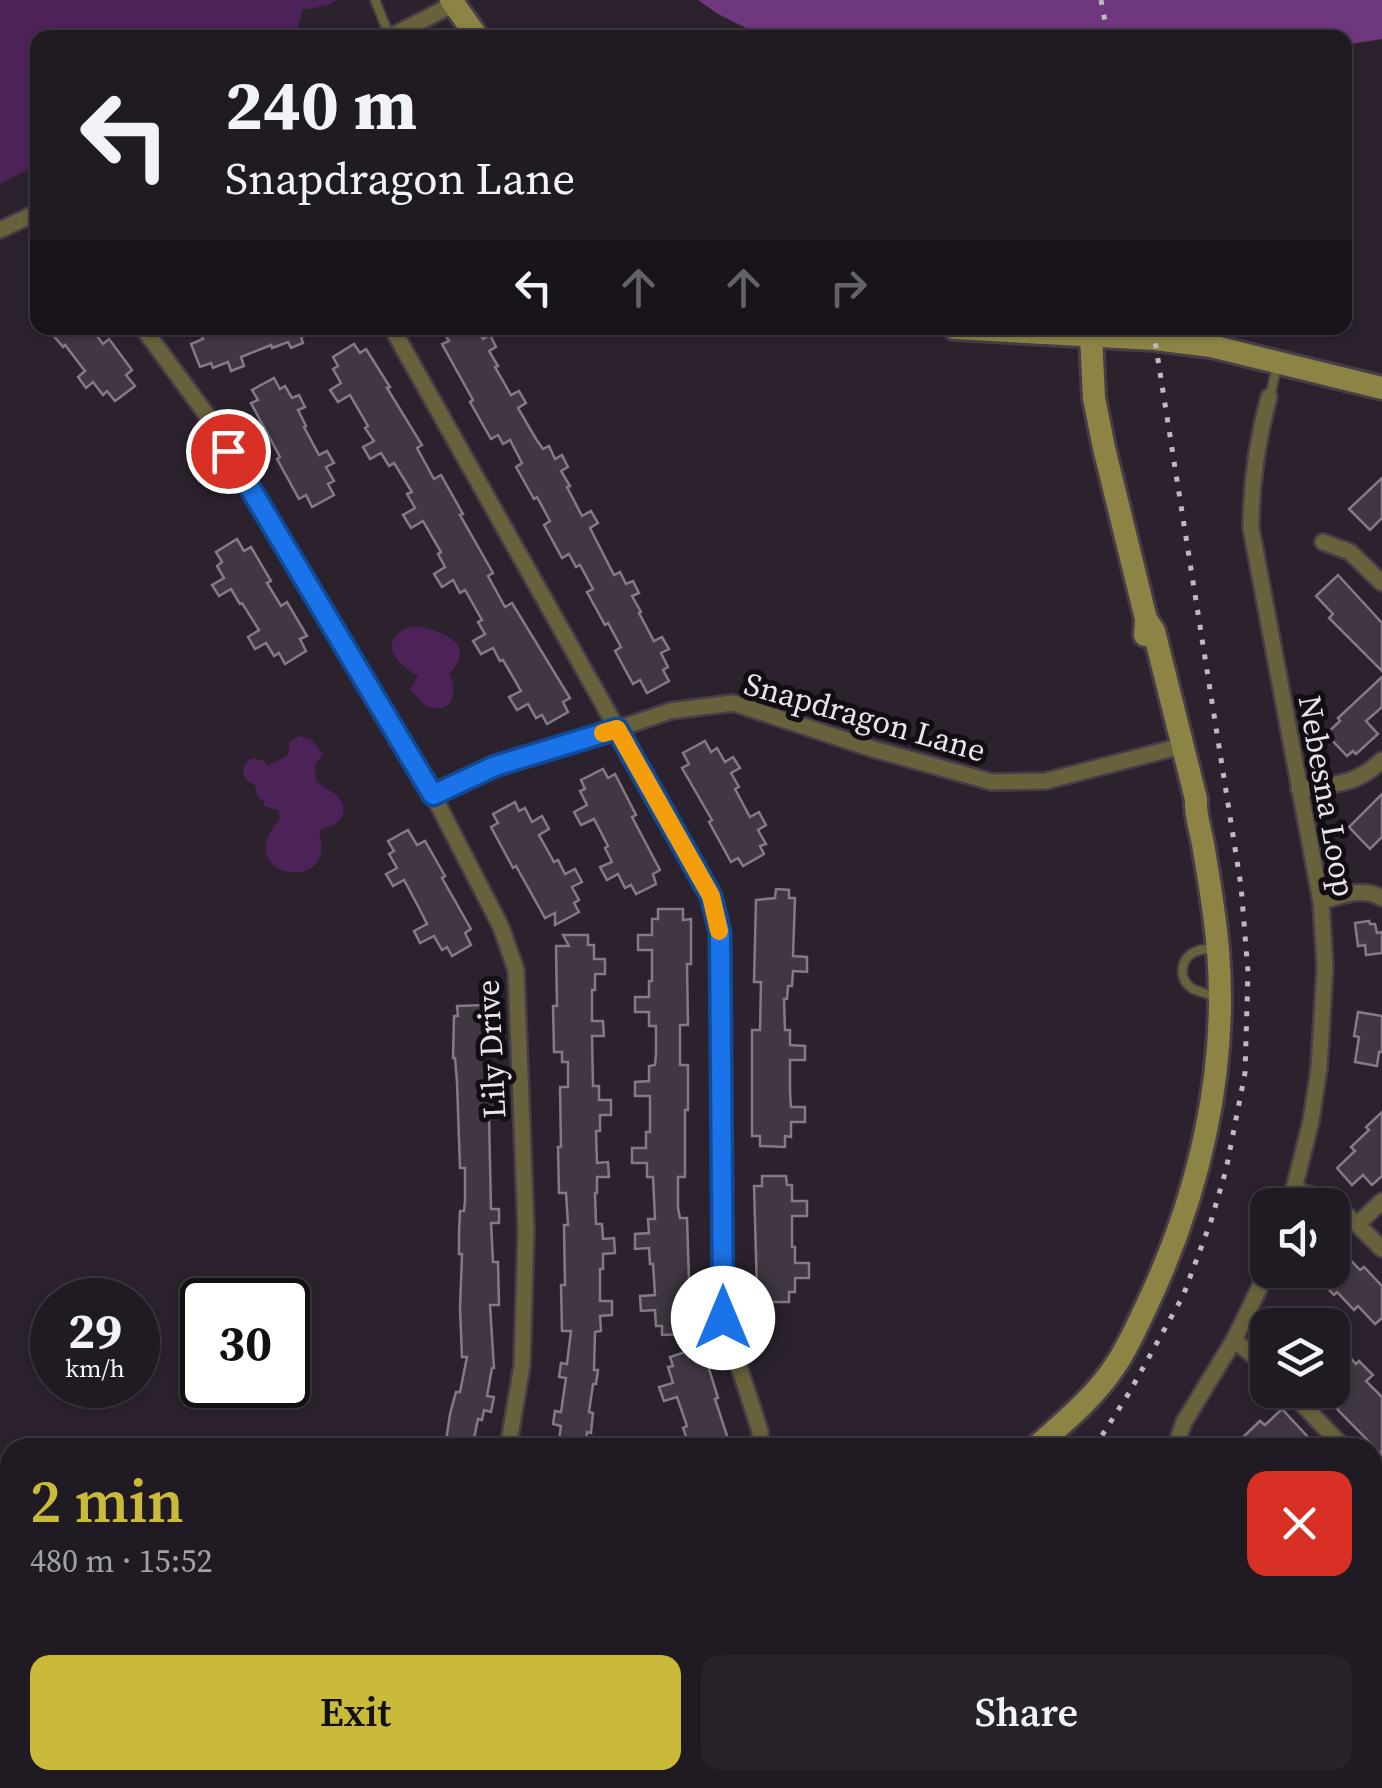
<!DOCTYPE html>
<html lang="en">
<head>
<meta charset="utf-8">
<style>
  body { margin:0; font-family:"Source Serif 4",serif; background:#28232a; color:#f1f3f6; height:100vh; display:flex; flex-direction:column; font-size:38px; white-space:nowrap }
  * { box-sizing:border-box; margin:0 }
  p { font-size:32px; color:#a2a1a5 }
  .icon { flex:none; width:55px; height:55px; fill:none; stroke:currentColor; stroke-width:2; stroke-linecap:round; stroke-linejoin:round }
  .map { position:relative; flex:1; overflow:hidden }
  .details { position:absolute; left:0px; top:1438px; width:1382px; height:352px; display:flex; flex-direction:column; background:#201a22; border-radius:30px 30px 0 0; box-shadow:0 2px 8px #0004,0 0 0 2px #3d3840 }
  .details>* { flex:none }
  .banner { position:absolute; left:30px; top:30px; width:1322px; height:305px; border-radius:20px; box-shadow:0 2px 8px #0004,0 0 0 2px #3d3840; background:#201a22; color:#f1f3f6; overflow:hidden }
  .buttons { position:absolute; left:1250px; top:1188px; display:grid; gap:20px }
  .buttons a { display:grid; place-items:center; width:100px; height:100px; border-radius:20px; background:#201a22; box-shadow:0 2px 8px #0004,0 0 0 2px #3d3840; font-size:50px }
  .speed { position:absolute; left:30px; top:1278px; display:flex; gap:20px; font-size:50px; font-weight:700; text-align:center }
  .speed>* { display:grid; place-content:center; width:130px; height:130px; border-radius:50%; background:#201a22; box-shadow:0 2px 8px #0004,0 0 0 2px #3d3840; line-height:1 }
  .speed small { font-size:25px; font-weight:400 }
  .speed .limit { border:5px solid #111; border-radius:15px; background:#fff; color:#111 }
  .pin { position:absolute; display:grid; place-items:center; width:85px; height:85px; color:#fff; margin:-42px; border:5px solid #fff; border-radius:50%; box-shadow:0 2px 10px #0007 }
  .me { position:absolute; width:110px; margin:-55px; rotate:0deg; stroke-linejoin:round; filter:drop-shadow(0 0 8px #0008) }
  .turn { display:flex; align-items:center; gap:35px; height:210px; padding:0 30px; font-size:45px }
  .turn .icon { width:130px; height:130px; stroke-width:2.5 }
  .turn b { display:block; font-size:70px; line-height:85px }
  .lanes { display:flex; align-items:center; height:95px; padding:0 30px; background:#0003; justify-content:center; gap:50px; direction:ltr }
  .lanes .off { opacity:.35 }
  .round { display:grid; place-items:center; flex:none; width:105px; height:105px; border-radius:20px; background:#28232a }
  .headline { display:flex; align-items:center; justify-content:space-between; height:170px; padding:0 30px }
  h1 { font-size:60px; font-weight:600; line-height:75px; color:#c9ba3a }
  .action { display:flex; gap:20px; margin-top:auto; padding:20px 30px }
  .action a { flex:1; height:115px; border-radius:20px; background:#c9ba3a; color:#111; font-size:40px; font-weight:600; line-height:115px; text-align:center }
  .action a+a { background:#28232a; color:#f1f3f6 }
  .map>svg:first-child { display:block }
  .green { fill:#4d2259 }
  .water { fill:#6f377e }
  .building { fill:#403742; stroke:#847a87; stroke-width:2.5 }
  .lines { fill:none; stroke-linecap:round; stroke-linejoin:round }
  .lane-casing { stroke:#463d48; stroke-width:12 }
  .street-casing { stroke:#463d48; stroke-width:20 }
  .secondary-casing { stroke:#463d48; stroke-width:28 }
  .lane { stroke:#67623b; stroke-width:8 }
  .street { stroke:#67623b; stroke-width:15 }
  .secondary { stroke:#8c8444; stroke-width:22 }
  .rail { stroke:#bfb9c1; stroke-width:5; stroke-dasharray:5 10; stroke-linecap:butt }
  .route-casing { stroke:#114b97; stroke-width:25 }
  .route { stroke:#1a73e8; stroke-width:18 }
  .slow { stroke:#f59e0b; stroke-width:18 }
  .labels { text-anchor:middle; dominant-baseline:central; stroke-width:10; stroke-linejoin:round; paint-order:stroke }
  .street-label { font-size:32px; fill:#e9e4eb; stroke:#110d12 }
</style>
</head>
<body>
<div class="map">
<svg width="1382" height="1788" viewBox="0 0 1382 1788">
  <rect width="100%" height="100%" fill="#2b222d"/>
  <g class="green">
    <polygon points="0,0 337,0 328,5 303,10 297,30 287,37 38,38 37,165 0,184"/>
    <path d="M412 626C437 628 481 643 449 674 459 691 452 715 429 707 420 704 417 695 410 689L418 676C395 663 376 640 412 626Z"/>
    <path d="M299 736 312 740 323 754 315 766 316 780C322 787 332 790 338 797 352 812 337 827 322 829L319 833C339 897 227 877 280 819L278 810 264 806V802L257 796 255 785 246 780C241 770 243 763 253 758L264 761 268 766C274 761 287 759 289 752 289 749 289 746 290 742Z"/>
    <polygon points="36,1780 456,1780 469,1788 36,1788"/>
  </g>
  <polygon class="water" points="698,0 1382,0 1382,39 1345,45 1345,38 764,37 718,14"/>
  <g class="building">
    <polygon points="47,328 86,328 91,335 94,332 103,344 109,339 132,370 126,375 135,386 115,401 107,391 103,395 93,382 86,388 78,377 85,371 65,345 63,347"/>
    <polygon points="211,328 322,328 301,337 303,343 291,348 288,342 272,348 271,345 241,357 244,366 231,371 228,362 213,368 211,363 200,367 191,344 203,339 200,332"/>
    <polygon points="461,328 477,328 483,339 490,335 496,347 489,351 498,366 495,367 511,395 519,391 526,403 518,408 536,439 543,449 549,446 555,459 562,455 568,467 561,471 570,486 567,487 582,516 591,511 598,523 590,528 614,575 620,572 626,584 633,581 639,593 632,596 641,612 639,613 654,641 662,637 669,649 661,653 668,667 663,670 669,681 647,693 640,680 633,684 615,651 621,647 608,623 605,625 587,592 593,589 580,565 576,567 569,554 562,558 544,525 550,521 537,497 534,499 516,467 522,463 510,440 503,444 498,435 491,439 470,402 473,400 442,344 449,341 446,336"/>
    <polygon points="354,344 360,353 366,349 390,387 387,388 422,445 417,448 434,479 441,475 463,514 460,515 493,573 488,576 505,607 512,603 570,698 563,702 568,712 547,724 542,715 536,718 528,704 517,710 509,697 521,691 503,660 500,661 493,648 481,654 473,641 485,634 478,622 482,620 465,590 460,593 453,580 442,587 434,574 445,567 438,554 441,552 423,521 411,528 403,515 415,508 407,494 412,492 394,463 389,466 381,453 370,459 363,447 374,441 365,428 368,426 350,395 338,402 330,390 341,383 333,369 338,366 333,357"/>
    <polygon points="274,378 280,389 285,386 292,398 299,395 305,407 298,410 306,426 304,427 319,455 327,451 334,463 326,467 334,481 328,484 334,495 312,507 306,495 299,499 277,459 280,457 251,403 258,400 252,390"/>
    <polygon points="1382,478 1382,518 1370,530 1349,509"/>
    <polygon points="237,539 244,551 251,547 271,581 267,583 281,606 287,602 307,636 300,639 306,651 285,664 279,653 274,656 266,643 255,649 248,637 259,630 242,603 240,604 231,589 219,596 212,585 224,578 217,566 222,562 216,552"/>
    <polygon points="1338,575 1382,623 1382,671 1329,618 1333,614 1316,596"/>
    <polygon points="1382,677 1382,707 1366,721 1378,734 1356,754 1353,751 1347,756 1326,734 1340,721 1338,718"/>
    <polygon points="705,741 711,752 717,748 725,762 733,757 740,768 731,773 739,787 735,789 750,817 759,812 766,825 758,830 766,844 760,846 764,854 743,866 738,858 731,862 709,822 712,820 682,768 689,764 683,753"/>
    <polygon points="603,769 608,778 615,774 636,815 632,817 660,870 653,874 656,884 636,894 631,885 625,888 618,874 607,880 600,867 612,862 605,848 608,846 594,819 581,825 574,812 587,805 580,791 585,789 581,780"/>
    <polygon points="1382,794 1382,837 1370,849 1349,827"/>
    <polygon points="515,802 519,811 525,808 532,822 542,816 549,829 539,835 554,862 558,860 565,874 575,869 582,882 572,887 579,900 574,903 579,912 555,925 555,913 545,918 516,866 513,868 491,827 498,823 493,814"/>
    <polygon points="408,830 417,845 425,841 445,876 442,878 471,929 465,933 471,945 452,956 447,947 442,950 434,936 420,943 414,931 427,924 419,908 404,880 393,886 386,874 397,868 389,854 394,851 388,841"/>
    <polygon points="776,889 789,890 789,898 795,898 793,956 807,957 807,972 793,971 792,986 788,986 787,999 784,999 785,1030 790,1030 790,1045 805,1046 805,1060 790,1060 790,1092 791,1107 805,1107 805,1122 791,1122 791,1137 785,1136 785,1147 760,1146 760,1136 752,1136 752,1030 760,1030 761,982 754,982 756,900 775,898"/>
    <polygon points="658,909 683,909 683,920 691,919 691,964 687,964 688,1025 680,1025 680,1065 688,1065 688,1110 685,1110 685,1177 678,1177 678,1208 680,1218 687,1218 689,1280 693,1280 694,1324 686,1324 689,1334 662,1335 662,1326 656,1326 655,1310 641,1311 640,1296 655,1295 653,1264 650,1264 649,1248 635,1249 635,1234 649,1233 648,1219 655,1219 653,1177 647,1177 647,1163 632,1163 632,1148 646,1148 646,1132 650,1132 650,1096 635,1096 635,1082 649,1081 649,1066 655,1065 656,1054 656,1026 649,1026 649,1012 635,1012 635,997 649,997 649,981 652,981 652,950 638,950 638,935 652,935 652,919 658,919"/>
    <polygon points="1369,921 1370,924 1375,924 1377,933 1382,932 1382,953 1366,955 1365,945 1358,946 1355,923"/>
    <polygon points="563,935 588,935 588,945 594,945 594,959 605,959 605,974 595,974 595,990 592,990 592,1021 603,1021 604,1036 592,1036 593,1086 599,1086 599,1100 611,1100 611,1115 600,1115 600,1131 596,1131 597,1163 608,1162 609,1177 597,1177 597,1193 595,1193 596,1224 602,1224 603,1239 614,1238 615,1253 603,1254 603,1269 600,1269 600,1301 612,1301 612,1315 600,1316 601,1331 595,1332 594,1370 598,1370 596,1384 593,1384 589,1412 593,1413 591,1433 587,1432 585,1448 558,1448 561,1426 553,1424 555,1411 561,1412 566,1378 559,1377 561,1363 567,1364 571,1331 562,1331 561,1285 565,1285 564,1225 568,1225 566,1193 559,1193 558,1147 561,1147 560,1087 568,1087 568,1062 562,1062 562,1052 554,1052 553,1006 557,1006 556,946 569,946"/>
    <polygon points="485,1005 485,1014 492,1014 493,1028 485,1028 485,1058 486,1067 494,1067 496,1102 496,1116 489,1116 491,1209 499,1209 499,1223 491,1223 493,1262 498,1262 499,1305 490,1305 494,1368 492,1368 487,1396 494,1397 491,1412 484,1410 482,1420 478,1419 472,1448 445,1448 450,1414 456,1392 460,1392 467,1357 462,1357 460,1308 462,1254 459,1254 459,1234 460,1211 464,1211 465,1201 465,1168 460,1168 457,1082 455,1058 453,1058 454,1016 458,1016 457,1006"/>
    <polygon points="1358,1012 1382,1016 1382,1052 1379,1052 1377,1066 1355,1062 1359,1037 1354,1036"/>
    <polygon points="1382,1112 1382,1176 1372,1185 1363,1175 1352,1185 1337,1168 1355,1151 1351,1147 1369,1130 1366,1127"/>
    <polygon points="762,1176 786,1176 787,1185 792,1185 792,1201 807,1201 807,1216 792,1216 792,1247 795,1247 795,1263 809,1263 809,1278 795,1278 795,1292 789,1292 789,1302 764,1302 764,1291 757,1291 754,1186 762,1186"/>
    <polygon points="1332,1240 1360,1270 1364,1267 1382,1286 1382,1318 1375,1324 1358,1306 1354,1310 1337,1292 1334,1295 1317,1277 1324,1270 1332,1270"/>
    <polygon points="1332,1346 1340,1354 1344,1351 1356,1364 1359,1361 1373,1375 1366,1381 1382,1397 1382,1455 1337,1409 1343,1403 1332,1392"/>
    <polygon points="694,1349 697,1359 705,1356 718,1398 715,1399 731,1448 690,1448 683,1428 687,1426 677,1397 664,1401 659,1387 673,1383 668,1367 673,1366 670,1357"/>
    <polygon points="1282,1409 1307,1436 1294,1448 1251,1448 1242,1438 1260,1421 1265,1425"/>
  </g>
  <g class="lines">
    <defs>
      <g id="lane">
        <polyline points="375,0 390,37"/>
        <polyline points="1270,396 1277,366"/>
        <path d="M1214 948C1208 949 1202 949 1197 951 1180 957 1177 979 1193 989 1200 992 1209 994 1216 997"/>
      </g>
      <g id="street">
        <polyline points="388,38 454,4"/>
        <polyline points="0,230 38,212"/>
        <polyline points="143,328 209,418 433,795 501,927 516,970 526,1230 522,1365 508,1448"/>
        <polyline points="392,328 711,896 719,932 723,1318 760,1431 760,1448"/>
        <path d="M1269 397C1257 441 1251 482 1251 528L1321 902 1325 967 1319 1068 1311 1121 1290 1205"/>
        <polyline points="1323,542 1350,552 1382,583"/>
        <path d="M1299 789C1334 784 1355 786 1382 760"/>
        <polyline points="433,795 495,766 617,729 670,711 733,703 873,749 992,782 1046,781 1174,748"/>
        <path d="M1321 902C1341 895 1363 887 1382 898"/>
        <path d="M1295 1191C1333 1196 1356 1223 1382 1249"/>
        <polyline points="1358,1224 1382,1201"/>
        <polyline points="1234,1340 1268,1367"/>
        <polyline points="1289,1390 1344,1448"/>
        <polyline points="1175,1448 1184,1422 1234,1340 1268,1270"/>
        <polyline points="1372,1475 1382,1484"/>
        <polyline points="1372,1629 1382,1620"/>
        <polyline points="1150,1780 1157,1788"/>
        <polyline points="1359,1780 1368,1788"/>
        <polyline points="995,1788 1011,1780"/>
      </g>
      <g id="secondary">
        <polyline points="451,0 478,38"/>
        <polyline points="954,328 1155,339 1211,346 1382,388"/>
        <polyline points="1091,336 1094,398 1104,448 1146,619 1145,635"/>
        <path d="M1035 1448C1064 1422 1094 1398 1115 1366 1128 1347 1137 1326 1147 1305 1199 1195 1228 1072 1218 950 1215 914 1209 879 1203 844 1200 828 1195 815 1196 799L1154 631 1146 619"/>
        <polyline points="846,1788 851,1780"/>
      </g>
    </defs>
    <use href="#lane" class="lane-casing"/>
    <use href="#street" class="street-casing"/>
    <use href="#secondary" class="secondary-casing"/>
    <use href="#lane" class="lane"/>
    <use href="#street" class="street"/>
    <use href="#secondary" class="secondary"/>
    <g class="rail">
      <polyline points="1101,0 1108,38"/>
      <polyline points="1094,1448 1129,1393 1183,1296 1211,1221 1226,1170 1245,1073 1248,972 1241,886 1153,328"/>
      <polyline points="872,1788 877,1780"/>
    </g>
  </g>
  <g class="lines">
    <defs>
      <polyline id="route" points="228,451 433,795 495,766 617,729 711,896 720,932 723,1318"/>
    </defs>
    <use href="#route" class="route-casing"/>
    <use href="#route" class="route"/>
    <polyline class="slow" points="603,733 617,729 711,896 719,931"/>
  </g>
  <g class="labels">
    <g class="street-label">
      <text transform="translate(865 717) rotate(16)">Snapdragon Lane</text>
      <text transform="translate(1327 796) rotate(80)">Nebesna Loop</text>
      <text transform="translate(491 1049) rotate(-93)">Lily Drive</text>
    </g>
  </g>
</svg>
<div class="buttons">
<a><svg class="icon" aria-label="sound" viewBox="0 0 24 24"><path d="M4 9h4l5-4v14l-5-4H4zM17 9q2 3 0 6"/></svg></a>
<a><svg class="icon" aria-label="layers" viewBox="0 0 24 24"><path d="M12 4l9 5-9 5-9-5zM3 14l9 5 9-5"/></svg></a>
</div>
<div class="speed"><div>29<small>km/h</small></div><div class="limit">30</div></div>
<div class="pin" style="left:228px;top:451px;background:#d93025"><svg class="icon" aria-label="arrive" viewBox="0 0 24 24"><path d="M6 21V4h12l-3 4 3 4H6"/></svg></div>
<svg class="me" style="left:723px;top:1318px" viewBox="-20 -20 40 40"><circle r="19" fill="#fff"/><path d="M0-13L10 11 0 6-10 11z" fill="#1a73e8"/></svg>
<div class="banner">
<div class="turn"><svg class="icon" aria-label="left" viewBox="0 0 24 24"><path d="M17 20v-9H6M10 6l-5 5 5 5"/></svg><div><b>240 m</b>Snapdragon Lane</div></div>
<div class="lanes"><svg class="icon" aria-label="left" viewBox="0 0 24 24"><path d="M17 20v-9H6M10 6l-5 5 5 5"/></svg><svg class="icon off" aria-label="ahead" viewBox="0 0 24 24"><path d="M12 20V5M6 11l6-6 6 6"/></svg><svg class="icon off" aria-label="ahead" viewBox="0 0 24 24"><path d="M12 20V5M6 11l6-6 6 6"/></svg><svg class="icon off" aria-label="right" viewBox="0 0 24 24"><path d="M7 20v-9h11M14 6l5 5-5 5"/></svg></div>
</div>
<section class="details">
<div class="headline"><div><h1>2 min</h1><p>480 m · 15:52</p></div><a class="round" style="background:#d93025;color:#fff"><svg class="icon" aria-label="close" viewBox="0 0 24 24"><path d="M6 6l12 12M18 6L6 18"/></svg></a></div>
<div class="action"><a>Exit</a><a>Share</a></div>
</section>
</div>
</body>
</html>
